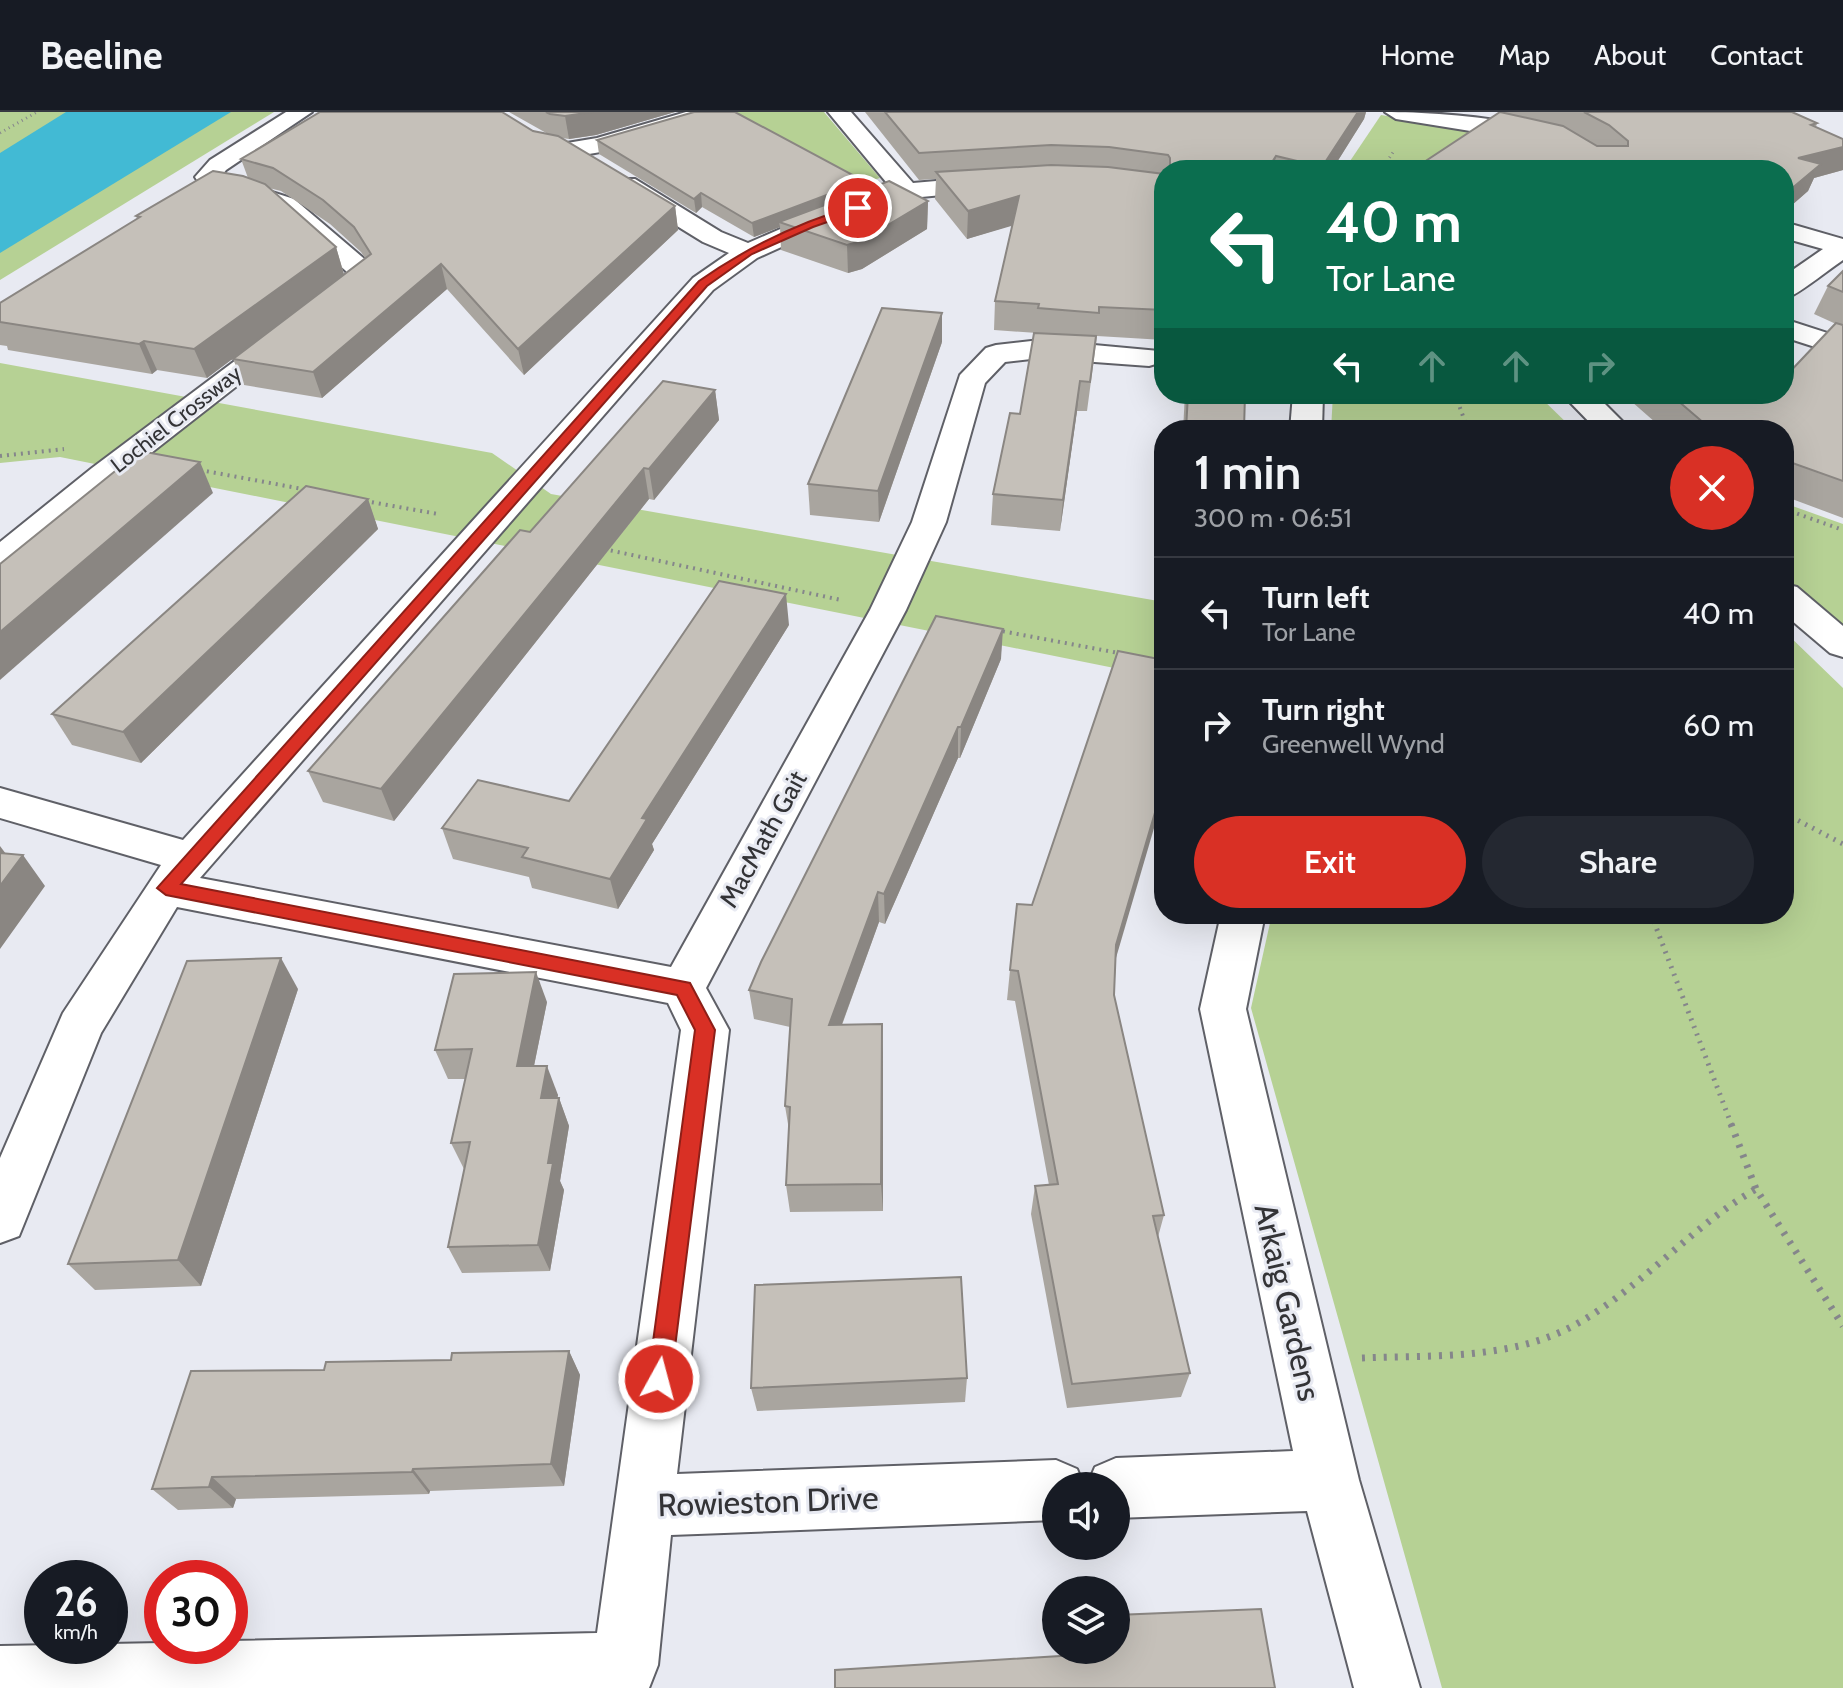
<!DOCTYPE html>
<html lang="en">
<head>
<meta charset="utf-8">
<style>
  body { margin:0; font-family:Cabin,sans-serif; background:#242831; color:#f1f3f6; height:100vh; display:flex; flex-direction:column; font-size:30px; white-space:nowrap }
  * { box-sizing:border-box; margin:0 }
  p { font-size:26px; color:#9ea1a6 }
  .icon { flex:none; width:44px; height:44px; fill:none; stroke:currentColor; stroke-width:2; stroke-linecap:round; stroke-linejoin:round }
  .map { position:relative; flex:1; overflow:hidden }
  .side { position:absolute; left:1154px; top:308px; width:640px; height:504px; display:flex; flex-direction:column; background:#171b24; border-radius:32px; box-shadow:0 8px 32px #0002 }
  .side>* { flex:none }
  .banner { position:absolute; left:1154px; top:48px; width:640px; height:244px; border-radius:32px; box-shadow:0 8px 32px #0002; background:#0b6e4f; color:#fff; overflow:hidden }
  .tools { position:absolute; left:1042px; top:1360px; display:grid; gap:16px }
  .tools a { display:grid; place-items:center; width:88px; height:88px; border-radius:50%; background:#171b24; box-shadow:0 8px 32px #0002; font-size:40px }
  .speed { position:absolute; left:24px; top:1448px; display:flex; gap:16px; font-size:40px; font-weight:700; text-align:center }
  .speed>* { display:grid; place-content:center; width:104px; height:104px; border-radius:50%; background:#171b24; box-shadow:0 8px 32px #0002; line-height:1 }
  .speed small { font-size:20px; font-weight:400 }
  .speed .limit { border:12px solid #d22; background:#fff; color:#111 }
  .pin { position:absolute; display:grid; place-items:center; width:68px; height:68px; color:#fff; margin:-34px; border:4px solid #fff; border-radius:50%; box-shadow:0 2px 8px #0007 }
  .me { position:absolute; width:88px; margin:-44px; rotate:7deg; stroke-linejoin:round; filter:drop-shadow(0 0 6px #0008) }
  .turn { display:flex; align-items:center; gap:28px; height:168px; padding:0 40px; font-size:36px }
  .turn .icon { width:104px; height:104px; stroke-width:2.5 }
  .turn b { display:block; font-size:56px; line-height:68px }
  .lanes { display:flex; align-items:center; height:76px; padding:0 40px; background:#0003; justify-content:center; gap:40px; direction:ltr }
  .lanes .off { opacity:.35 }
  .round { display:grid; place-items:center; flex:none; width:84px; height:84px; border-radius:42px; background:#242831 }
  .head { display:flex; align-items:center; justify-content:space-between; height:136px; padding:0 40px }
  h1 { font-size:48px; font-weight:600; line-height:60px }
  .action { display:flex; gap:16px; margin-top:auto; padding:16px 40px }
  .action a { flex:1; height:92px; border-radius:48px; background:#d93025; color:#fff; font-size:32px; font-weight:600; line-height:92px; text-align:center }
  .action a+a { background:#242831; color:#f1f3f6 }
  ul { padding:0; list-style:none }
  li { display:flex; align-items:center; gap:24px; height:112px; padding:0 40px; border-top:2px solid #363941 }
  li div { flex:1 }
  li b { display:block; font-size:30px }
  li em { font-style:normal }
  header { display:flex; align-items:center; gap:48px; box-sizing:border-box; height:112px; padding:0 40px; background:#171b24; border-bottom:2px solid #363941 }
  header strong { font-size:38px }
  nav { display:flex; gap:44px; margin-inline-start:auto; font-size:28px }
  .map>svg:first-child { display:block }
  .green { fill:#b6d194 }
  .water { fill:#42bad4 }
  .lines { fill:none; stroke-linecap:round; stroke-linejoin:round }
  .minor-casing { stroke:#5f6067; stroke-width:4 }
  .path-far3 { stroke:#85868b; stroke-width:3; stroke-dasharray:1 4; stroke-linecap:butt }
  .path-far2 { stroke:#85868b; stroke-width:4; stroke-dasharray:2 5; stroke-linecap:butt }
  .path-far1 { stroke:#85868b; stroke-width:5; stroke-dasharray:2 6; stroke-linecap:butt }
  .path { stroke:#85868b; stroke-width:7; stroke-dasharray:3 8; stroke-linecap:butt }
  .minor { fill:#fff; fill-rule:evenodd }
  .wall { fill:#a9a59f; fill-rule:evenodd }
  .shaded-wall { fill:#8a8682 }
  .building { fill:#c5c0b9; stroke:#8a8682; stroke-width:2 }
  .route { fill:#d93025; stroke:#8d1f18; stroke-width:2 }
  .labels { text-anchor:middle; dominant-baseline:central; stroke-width:6; stroke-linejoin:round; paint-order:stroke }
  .far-street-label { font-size:22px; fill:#333336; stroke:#e8eaf2 }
  .street-label { font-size:26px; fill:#333336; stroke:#e8eaf2 }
  .near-street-label { font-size:32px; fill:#333336; stroke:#e8eaf2 }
</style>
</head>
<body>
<header>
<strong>Beeline</strong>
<nav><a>Home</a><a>Map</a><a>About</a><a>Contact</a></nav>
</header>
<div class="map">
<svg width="1843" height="1576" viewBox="0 0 1843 1576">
  <rect width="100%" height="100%" fill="#e8eaf2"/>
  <g class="green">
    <polygon points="0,0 274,0 0,168"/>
    <polygon points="731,0 824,0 880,66 856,73"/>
    <polygon points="1381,3 1492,21 1438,58 1344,58"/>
    <polygon points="0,251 492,341 551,382 1164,490 1164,566 60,345 0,351"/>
    <polygon points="1333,282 1537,282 1574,318 1331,318"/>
    <polygon points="1784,391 1843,412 1843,518 1784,469"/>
    <polygon points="1784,519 1843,576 1843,1576 1442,1576 1251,896 1272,802 1784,802"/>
  </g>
  <polygon class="water" points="66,0 231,0 0,141 0,41"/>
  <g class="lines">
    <defs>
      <g id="minor">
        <polygon points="286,0 312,0 226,58 220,66 225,74 222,79 204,79 195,65 210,48"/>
        <path d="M686 0H721L718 5C682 16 594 50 561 42L557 37 561 32 597 26Z"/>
        <polygon points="828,0 851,0 913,71 994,64 1003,66 1006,71 1003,76 994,78 911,86 819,118 757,146 713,178 200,766 671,855 870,498 912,410 960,263 986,236 996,233 1040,228 1159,239 1164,245 1159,251 1149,254 1040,246 1005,250 985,271 946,410 906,498 706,876 729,918 677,1362 1056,1348 1077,1357 1084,1374 1056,1374 1056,1408 671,1423 658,1553 649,1576 0,1576 0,1534 162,1531 162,1534 230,1534 230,1529 597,1521 681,918 668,891 177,795 101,921 19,1124 0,1131 0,1046 63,901 161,753 0,706 0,676 183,728 693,166 729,141 703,130 617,77 614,72 617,67 635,67 721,120 748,131 801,108 891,76"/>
        <path d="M1385 0C1441 0 1581 8 1616 58H1588L1556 37 1514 26 1396 7Z"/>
        <polygon points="253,74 294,87 368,150 375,166 114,370 12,454 0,457 0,430 92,356 348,164 346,159 276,97 244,86 241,81 244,76"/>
        <path d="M1784 110 1843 127V148C1829 157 1797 184 1784 187V164L1823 137 1784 126Z"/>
        <polygon points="1784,207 1843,226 1843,244 1784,225"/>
        <polygon points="1293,282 1323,282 1322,318 1290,318"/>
        <polygon points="1562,282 1595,282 1631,318 1597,318"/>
        <polygon points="1784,472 1797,475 1843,514 1843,545 1830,541 1784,502"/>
        <polygon points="1221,802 1265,802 1246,897 1359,1368 1420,1576 1354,1576 1307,1399 1116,1406 1116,1374 1087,1374 1095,1355 1116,1346 1293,1339 1200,897"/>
      </g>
    </defs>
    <use href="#minor" class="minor-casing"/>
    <g class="path-far3">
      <polyline points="0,21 37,0"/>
      <polyline points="1381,58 1394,39"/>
    </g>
    <g class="path-far2">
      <polyline points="1455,282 1468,318"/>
      <polyline points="0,344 64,337"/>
      <polyline points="200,358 308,378"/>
      <polyline points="365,389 438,402"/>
      <polyline points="1784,397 1843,418"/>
      <polyline points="604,437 841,488"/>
      <polyline points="996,518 1124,542"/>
    </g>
    <g class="path-far1">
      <polyline points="1784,701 1843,732"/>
      <polyline points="1651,802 1732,1014"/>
    </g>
    <g class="path">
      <polyline points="1731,1012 1756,1077 1843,1214"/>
      <path d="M1362 1246C1431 1243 1508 1248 1571 1215 1639 1179 1689 1116 1756 1077"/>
    </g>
    <use href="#minor" class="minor"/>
  </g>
  <g class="wall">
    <path d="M509 0H675L596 23 569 27 562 26 675 94 678 118 524 263 447 177 322 286 244 273 233 247 255 230 207 266 157 258 152 262 8 238 7 234 0 233V191L137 107 136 104 248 66 241 47 533 19 548 22ZM269 76 281 79 330 112 361 140 365 146 344 162 336 135Z"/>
    <polygon points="865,0 1366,0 1364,7 1332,58 1164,58 1164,228 1097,224 1087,299 1077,299 1060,419 991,413 993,382 1020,302 1037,221 994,218 995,189 1012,113 967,127 935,87 936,67 919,68"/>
    <polygon points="1500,0 1792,0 1817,11 1816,15 1843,58 1814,66 1808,79 1784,100 1784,58 1412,58"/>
    <polygon points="597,28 864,79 928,89 927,117 862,157 848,161 781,138 780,115 754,125 702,95 696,101 599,42"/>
    <polygon points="1843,159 1843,406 1784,384 1784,318 1664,318 1623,282 1755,282 1763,288 1836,212 1814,202 1828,174"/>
    <polygon points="942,230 879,410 810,403 808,372"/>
    <polygon points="715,278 719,308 654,388 649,387 394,709 323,690 308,659 530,420"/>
    <polygon points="1185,282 1245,282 1244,318 1183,318"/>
    <polygon points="368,387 378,417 141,651 72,633 52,602"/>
    <polygon points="789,513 652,732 654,738 618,797 532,776 529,765 453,747 442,716 569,689"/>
    <polygon points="1001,547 960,646 958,646 885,812 879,810 842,913 883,941 883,1099 790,1100 786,1073 789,1018 785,994 790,915 754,907 749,878"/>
    <polygon points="1032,793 1116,848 1114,883 1164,1103 1158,1125 1190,1261 1181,1285 1067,1296 1031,1102 1035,1074 1049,1073 1015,889 1007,888 1010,858"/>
    <polygon points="298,877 201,1174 95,1178 68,1152"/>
    <polygon points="547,890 534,954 558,983 557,986 559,986 569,1014 560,1069 564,1078 550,1159 462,1161 448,1135 464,1057 451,1031 466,967 448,967 435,938"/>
    <polygon points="569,1239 580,1263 564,1374 430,1379 429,1382 236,1387 233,1396 178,1398 152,1377 324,1258"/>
    <polygon points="967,1266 965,1290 757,1299 751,1276"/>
    <polygon points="1083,1538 1116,1538 1084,1542"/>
  </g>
  <g class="shaded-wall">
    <polygon points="593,0 675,0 596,23 569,27 565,4"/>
    <polygon points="1358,0 1366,0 1364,7 1332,58 1321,58 1322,55"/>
    <polygon points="1843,35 1843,58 1814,66 1808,79 1784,100 1784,83 1798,46"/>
    <polygon points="1276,44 1273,58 1267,58"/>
    <polygon points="864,69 864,82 779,110 780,115 754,125 752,111"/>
    <polygon points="701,81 702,95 696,101 694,87"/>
    <polygon points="1019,84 1018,112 967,127 968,99"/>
    <polygon points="928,89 927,117 862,157 848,161 847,133"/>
    <polygon points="675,94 678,118 524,263 518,237"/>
    <polygon points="336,135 344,163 207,266 194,237"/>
    <polygon points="441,152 447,177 322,286 313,260"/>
    <polygon points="942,201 942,230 879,410 878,379"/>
    <polygon points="144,229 157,258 152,262 139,232"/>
    <polygon points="1080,269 1077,299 1060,419 1063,388"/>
    <polygon points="715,278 719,308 654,388 649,357"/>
    <polygon points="200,350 213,381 0,568 0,520"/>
    <polygon points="644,356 649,387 394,709 381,677"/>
    <polygon points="368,387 378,417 141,651 123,620"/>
    <polygon points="786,482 789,513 652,732 654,738 618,797 610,767 642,706"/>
    <polygon points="1003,517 1001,547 960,646 961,615"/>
    <polygon points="958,615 958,646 885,812 884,782"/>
    <polygon points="1164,670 1164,682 1111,863 1116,833"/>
    <polygon points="0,734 15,754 23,743 45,774 0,837"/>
    <polygon points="878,780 879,810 831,942 829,913"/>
    <polygon points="281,846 298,877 201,1174 178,1148"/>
    <polygon points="536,860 547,890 528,983 517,954"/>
    <polygon points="882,912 883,941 883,1099 881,1072"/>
    <polygon points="547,954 558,983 552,1015 541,986"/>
    <polygon points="559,986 569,1014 560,1069 564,1078 550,1159 538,1133 548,1051"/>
    <polygon points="569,1239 580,1263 564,1374 551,1352"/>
    <polygon points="413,1357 430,1379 429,1382 412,1360"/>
    <polygon points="212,1365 236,1387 233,1396 209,1375"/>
  </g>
  <g class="building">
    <polygon points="320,0 502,0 533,19 558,24 675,94 518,237 441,152 313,260 233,247 371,142 354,115 323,88 273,56 241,47"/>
    <polygon points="546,0 593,0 565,4 550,2"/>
    <polygon points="694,0 735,0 864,69 752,111 701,81 694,87 597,28"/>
    <polygon points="885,0 1358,0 1322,55 1276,44 1267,58 1170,58 1170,46 1168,43 1109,35 1051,33 919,41"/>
    <polygon points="1500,0 1563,14 1597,34 1628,34 1628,29 1609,13 1584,0 1792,0 1817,11 1811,13 1843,27 1843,35 1798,46 1821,52 1784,83 1784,58 1412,58"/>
    <polygon points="1051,53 1108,55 1164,62 1164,198 1099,195 1099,201 1038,196 1039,192 995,189 1019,84 968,99 936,60"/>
    <polygon points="213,59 243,64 265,72 336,135 194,237 144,229 139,232 0,210 0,191 140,105 136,104"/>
    <polygon points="889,69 928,89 861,129 847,133 779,110"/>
    <polygon points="1843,159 1843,180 1828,174"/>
    <polygon points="882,196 942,201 878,379 808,372"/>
    <polygon points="1836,211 1843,213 1843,369 1784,348 1784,318 1712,318 1670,282 1755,282 1763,288 1769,282 1784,282 1784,266"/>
    <polygon points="1034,221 1096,224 1090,270 1080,269 1063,388 993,382 1010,301 1020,302"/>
    <polygon points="663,269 715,278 649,357 644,356 381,677 308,659 520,418 530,420"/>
    <polygon points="1188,282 1245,282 1244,318 1186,318"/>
    <polygon points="140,339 200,350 0,520 0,452"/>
    <polygon points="306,374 368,387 123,620 52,602"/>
    <polygon points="719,469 786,482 642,706 647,707 610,767 522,745 528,736 442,716 478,668 569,689"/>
    <polygon points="936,504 1003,517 961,615 958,615 884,782 878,780 829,913 882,912 881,1072 786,1073 790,995 785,994 792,887 749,878 761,850"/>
    <polygon points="1118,539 1164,548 1164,670 1116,833 1114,883 1164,1103 1153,1104 1190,1261 1072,1272 1035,1074 1058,1072 1018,859 1010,858 1017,792 1032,793"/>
    <polygon points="0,741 23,743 0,774"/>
    <polygon points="281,846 178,1148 68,1152 187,849"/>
    <polygon points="536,860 517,954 547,954 541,986 559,986 548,1051 553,1051 538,1133 448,1135 470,1030 451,1031 472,937 435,938 454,862"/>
    <polygon points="961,1165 967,1266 751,1276 755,1173"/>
    <polygon points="569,1239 551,1352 413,1357 412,1360 212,1365 209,1375 152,1377 191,1259 324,1258 326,1250 451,1248 452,1241"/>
    <polygon points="1261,1497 1275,1576 835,1576 835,1558 1092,1542 1091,1538 1116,1538 1116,1503"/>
  </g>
  <path class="route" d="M858 93 864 96 862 98 813 115 752 142 707 174 181 772 690 871 715 918 671 1267 668 1275 659 1278 651 1275 648 1267 695 918 677 883 166 783 157 776 699 169C749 134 799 110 858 93Z"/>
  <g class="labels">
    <g class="far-street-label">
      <text transform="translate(176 307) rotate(-38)">Lochiel Crossway</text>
    </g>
    <g class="street-label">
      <text transform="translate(763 727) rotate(-61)">MacMath Gait</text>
    </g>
    <g class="near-street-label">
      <text transform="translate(1288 1190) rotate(77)">Arkaig Gardens</text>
      <text transform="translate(768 1389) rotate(-2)">Rowieston Drive</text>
    </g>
  </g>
</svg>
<div class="tools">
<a><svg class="icon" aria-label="sound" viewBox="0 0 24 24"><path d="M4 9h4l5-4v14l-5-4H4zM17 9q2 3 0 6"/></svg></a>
<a><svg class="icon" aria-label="layers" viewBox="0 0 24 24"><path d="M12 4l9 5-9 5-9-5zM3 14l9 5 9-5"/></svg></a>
</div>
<div class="speed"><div>26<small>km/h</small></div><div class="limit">30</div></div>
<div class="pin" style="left:858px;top:96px;background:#d93025"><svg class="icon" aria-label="arrive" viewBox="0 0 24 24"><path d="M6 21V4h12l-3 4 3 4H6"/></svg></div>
<svg class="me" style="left:659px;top:1267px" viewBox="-20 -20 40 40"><circle r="17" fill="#d93025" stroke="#fff" stroke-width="3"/><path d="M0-11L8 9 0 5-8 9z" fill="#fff"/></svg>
<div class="banner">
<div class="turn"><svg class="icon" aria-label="left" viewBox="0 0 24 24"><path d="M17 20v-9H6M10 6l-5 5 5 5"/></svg><div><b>40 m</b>Tor Lane</div></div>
<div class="lanes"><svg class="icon" aria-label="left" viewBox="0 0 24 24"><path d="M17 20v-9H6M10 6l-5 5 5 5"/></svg><svg class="icon off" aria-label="ahead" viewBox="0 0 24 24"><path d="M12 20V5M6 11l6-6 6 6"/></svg><svg class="icon off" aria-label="ahead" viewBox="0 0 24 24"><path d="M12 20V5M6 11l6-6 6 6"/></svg><svg class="icon off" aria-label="right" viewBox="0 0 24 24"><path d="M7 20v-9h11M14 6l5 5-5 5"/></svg></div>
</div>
<section class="side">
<div class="head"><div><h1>1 min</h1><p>300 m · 06:51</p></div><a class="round" style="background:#d93025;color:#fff"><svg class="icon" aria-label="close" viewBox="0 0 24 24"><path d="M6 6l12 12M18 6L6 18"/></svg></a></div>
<ul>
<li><svg class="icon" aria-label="left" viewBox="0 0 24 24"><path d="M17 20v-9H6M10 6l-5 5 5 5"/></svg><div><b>Turn left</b><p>Tor Lane</p></div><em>40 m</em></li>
<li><svg class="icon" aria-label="right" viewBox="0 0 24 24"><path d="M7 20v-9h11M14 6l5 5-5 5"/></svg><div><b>Turn right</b><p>Greenwell Wynd</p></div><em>60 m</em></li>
</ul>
<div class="action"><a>Exit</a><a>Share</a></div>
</section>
</div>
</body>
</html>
